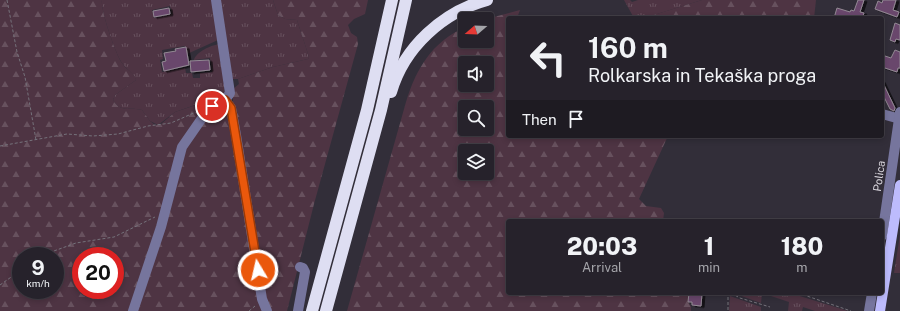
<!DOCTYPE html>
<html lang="en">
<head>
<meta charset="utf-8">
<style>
  body { margin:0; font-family:"Public Sans",sans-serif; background:#2e2a33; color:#f1f3f6; height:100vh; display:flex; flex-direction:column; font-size:15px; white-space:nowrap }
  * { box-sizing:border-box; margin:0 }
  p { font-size:13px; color:#a4a4a9 }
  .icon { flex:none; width:22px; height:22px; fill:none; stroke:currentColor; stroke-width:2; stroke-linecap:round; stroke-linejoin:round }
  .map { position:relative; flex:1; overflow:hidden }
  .details { position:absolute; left:506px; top:219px; width:378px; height:76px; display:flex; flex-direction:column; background:#26222b; border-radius:4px; box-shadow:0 2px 6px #0003,0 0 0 1px #423f47 }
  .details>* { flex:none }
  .top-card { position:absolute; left:506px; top:16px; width:378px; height:122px; border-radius:4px; box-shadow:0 2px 6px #0003,0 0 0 1px #423f47; background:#26222b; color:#f1f3f6; overflow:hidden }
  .needle { width:26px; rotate:251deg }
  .buttons { position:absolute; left:458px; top:12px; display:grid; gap:8px }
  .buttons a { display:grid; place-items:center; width:36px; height:36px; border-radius:4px; background:#26222b; box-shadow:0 2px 6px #0003,0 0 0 1px #423f47; font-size:20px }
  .speed { position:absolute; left:12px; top:247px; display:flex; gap:8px; font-size:20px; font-weight:700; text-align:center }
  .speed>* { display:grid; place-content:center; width:52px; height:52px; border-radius:50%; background:#26222b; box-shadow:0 2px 6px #0003,0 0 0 1px #423f47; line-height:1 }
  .speed small { font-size:10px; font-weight:400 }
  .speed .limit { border:6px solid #d22; background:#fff; color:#111 }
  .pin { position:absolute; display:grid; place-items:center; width:34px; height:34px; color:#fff; margin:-17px; border:2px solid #fff; border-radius:50%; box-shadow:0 1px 4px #0007 }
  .me { position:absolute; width:44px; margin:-22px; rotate:351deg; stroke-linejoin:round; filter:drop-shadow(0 0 3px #0008) }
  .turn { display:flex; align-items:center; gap:14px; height:84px; padding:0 16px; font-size:18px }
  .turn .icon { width:52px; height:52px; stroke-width:2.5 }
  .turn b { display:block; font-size:28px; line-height:34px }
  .then { display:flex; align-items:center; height:38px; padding:0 16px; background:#0003; gap:8px; font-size:15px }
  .eta { display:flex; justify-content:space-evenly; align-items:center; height:68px; text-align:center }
  .eta b { font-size:24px; font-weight:800; line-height:28px }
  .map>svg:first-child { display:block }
  .grass { fill:url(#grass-tufts); fill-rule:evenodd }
  .forest { fill:url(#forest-firs); fill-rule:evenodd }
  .building { fill:#69466c; stroke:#938994; filter:url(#shadow) }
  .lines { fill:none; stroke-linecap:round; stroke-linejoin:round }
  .path { stroke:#75727b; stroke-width:1; stroke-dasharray:3 2; stroke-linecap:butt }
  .minor { stroke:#76759d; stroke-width:10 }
  .major { stroke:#bdbbfd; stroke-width:10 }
  .highway { stroke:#dedef2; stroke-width:12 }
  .route-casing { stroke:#983908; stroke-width:10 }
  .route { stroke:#ea580c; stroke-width:7 }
  .labels { text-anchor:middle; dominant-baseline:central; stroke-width:4; stroke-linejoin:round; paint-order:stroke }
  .street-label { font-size:11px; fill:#dfdce3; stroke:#322e39 }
</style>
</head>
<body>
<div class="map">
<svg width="900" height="311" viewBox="0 0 900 311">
  <defs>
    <pattern id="grass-tufts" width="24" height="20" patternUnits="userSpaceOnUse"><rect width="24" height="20" fill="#4e3443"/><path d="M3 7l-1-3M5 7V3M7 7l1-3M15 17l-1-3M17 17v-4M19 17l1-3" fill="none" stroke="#67515e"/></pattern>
    <pattern id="forest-firs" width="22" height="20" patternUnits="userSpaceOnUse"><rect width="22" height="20" fill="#4e3443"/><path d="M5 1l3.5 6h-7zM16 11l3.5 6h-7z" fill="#67515e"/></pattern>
    <filter id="shadow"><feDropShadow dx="3" dy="1.5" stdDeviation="0" flood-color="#0009"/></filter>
  </defs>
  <rect width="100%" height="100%" fill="#322e39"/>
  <g class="grass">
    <path d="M102 0H214L218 40 187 54 185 46 162 50 163 59 160 60 162 72 185 68 186 73H192L193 78H200V73L212 72 210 58 194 60C196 52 211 45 220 44L225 94 206 110 195 105 175 112 158 125 150 121 142 110C131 107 120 113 113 100L115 95 136 80C134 73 126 69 122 63 116 55 100 9 102 0ZM170 6 172 14 154 18 152 10Z"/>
    <polygon points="219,0 273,0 278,15 285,19 297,20 309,57 308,59 273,67 238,79 230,79"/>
    <polygon points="624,0 630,0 632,2 638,0 702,0 644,18 634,18"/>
    <polygon points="900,235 900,273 894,273"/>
    <polygon points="733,293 790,293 848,311 815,311 803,307 802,311 788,311 789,302 762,293 761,303"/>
    <polygon points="730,296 761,307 761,311 729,311"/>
  </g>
  <g class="forest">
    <path d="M0 0H102C100 9 116 55 122 63 126 70 135 73 136 80L115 95 113 100C120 113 131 107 142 110L150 121 155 125 161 124 175 112 202 103 206 110 183 149 207 112 222 104 233 108V89L239 84 238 79 273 67 308 59 309 57 297 20 285 19 278 15 273 0H368L365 14 354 19 348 25 351 33 357 37 358 44 314 204 287 311H0ZM21 256H55V290H21ZM81 256H115V290H81Z"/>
    <polygon points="702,0 816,0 814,18 644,18"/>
    <path d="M520 10 517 18H508V136H668L639 199 646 206 661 208 664 213 663 221H508V293H689L688 301 691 307V311H347L406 102C416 69 432 42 465 27V41H487L486 19ZM465 63H487V85H465ZM465 107H487V129H465ZM465 151H487V173H465Z"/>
  </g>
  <g class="building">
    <polygon points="858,0 864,0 860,12 864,13 862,18 834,18 837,8 850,12 851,10 854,11"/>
    <polygon points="883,0 896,0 893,10 899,12 897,17 875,9 878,1 882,3"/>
    <polygon points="169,8 170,14 154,17 153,11"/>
    <polygon points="895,23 900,25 900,40 896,39 895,42 890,40"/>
    <polygon points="186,47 189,65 164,71 162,62 166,61 164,53 176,51 175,49"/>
    <polygon points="895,50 900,52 900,68 898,68 897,72 882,67 882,55 891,58"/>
    <polygon points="209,60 210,70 191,72 190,61"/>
    <polygon points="882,81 895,108 894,111 890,109 882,93"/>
    <polygon points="689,293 702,293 701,306 692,305 692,302 688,302"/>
  </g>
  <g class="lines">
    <g class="path">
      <polyline points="7,0 17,52 25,77 36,140"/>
      <polyline points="0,146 67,134 93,136 118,134 148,126 171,123 196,112"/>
      <polyline points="40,256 76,243 114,237 155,217"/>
      <polyline points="0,285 21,270"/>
      <polyline points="731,293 740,298 770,307"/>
      <polyline points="798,293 851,311"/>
      <polyline points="728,310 728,293"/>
      <polyline points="249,311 255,306"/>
    </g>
    <g class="minor">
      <polyline points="216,0 230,93 225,100"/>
      <polyline points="882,114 900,119"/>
      <polyline points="882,236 900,112"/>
      <polyline points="133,311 161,227 182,147 207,111 212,105 225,100 231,108 236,135 262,299 267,311"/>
      <polyline points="298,311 305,272 303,268 300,267"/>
      <polyline points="869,311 872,293"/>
    </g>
    <polyline class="major" points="880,311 900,185"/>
    <g class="highway">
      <path d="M391 92C404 47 443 12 487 0"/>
      <polyline points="312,311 367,110 392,0"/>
      <polyline points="326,311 381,110 406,0"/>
    </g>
  </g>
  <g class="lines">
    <defs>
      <polyline id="route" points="212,106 225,100 231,108 258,270"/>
    </defs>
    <use href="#route" class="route-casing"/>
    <use href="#route" class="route"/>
  </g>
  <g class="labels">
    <g class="street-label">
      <text transform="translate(879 176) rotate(-82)">Polica</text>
    </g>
  </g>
</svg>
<div class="buttons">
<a><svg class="needle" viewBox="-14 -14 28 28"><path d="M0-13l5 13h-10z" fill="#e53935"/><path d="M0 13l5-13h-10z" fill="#a4a4a9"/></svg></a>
<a><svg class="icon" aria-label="sound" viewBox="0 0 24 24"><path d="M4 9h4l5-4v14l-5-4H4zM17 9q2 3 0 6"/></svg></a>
<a><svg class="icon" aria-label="search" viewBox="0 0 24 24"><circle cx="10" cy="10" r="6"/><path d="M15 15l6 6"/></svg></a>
<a><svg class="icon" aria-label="layers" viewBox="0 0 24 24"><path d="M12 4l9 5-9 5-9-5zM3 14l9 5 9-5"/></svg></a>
</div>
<div class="speed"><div>9<small>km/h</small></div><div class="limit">20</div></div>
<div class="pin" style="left:212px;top:106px;background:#d93025"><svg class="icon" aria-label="arrive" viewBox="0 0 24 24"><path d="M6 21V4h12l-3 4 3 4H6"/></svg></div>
<svg class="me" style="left:258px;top:270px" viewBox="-20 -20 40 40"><circle r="17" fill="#ea580c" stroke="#fff" stroke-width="3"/><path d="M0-11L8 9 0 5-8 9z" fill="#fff"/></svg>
<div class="top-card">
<div class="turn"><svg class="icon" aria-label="left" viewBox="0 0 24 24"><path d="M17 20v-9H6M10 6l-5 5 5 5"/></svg><div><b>160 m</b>Rolkarska in Tekaška proga</div></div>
<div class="then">Then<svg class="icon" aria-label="arrive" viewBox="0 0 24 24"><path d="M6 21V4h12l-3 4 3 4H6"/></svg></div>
</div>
<section class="details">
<div class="eta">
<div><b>20:03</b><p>Arrival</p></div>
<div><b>1</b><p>min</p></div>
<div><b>180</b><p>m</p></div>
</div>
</section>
</div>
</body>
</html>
